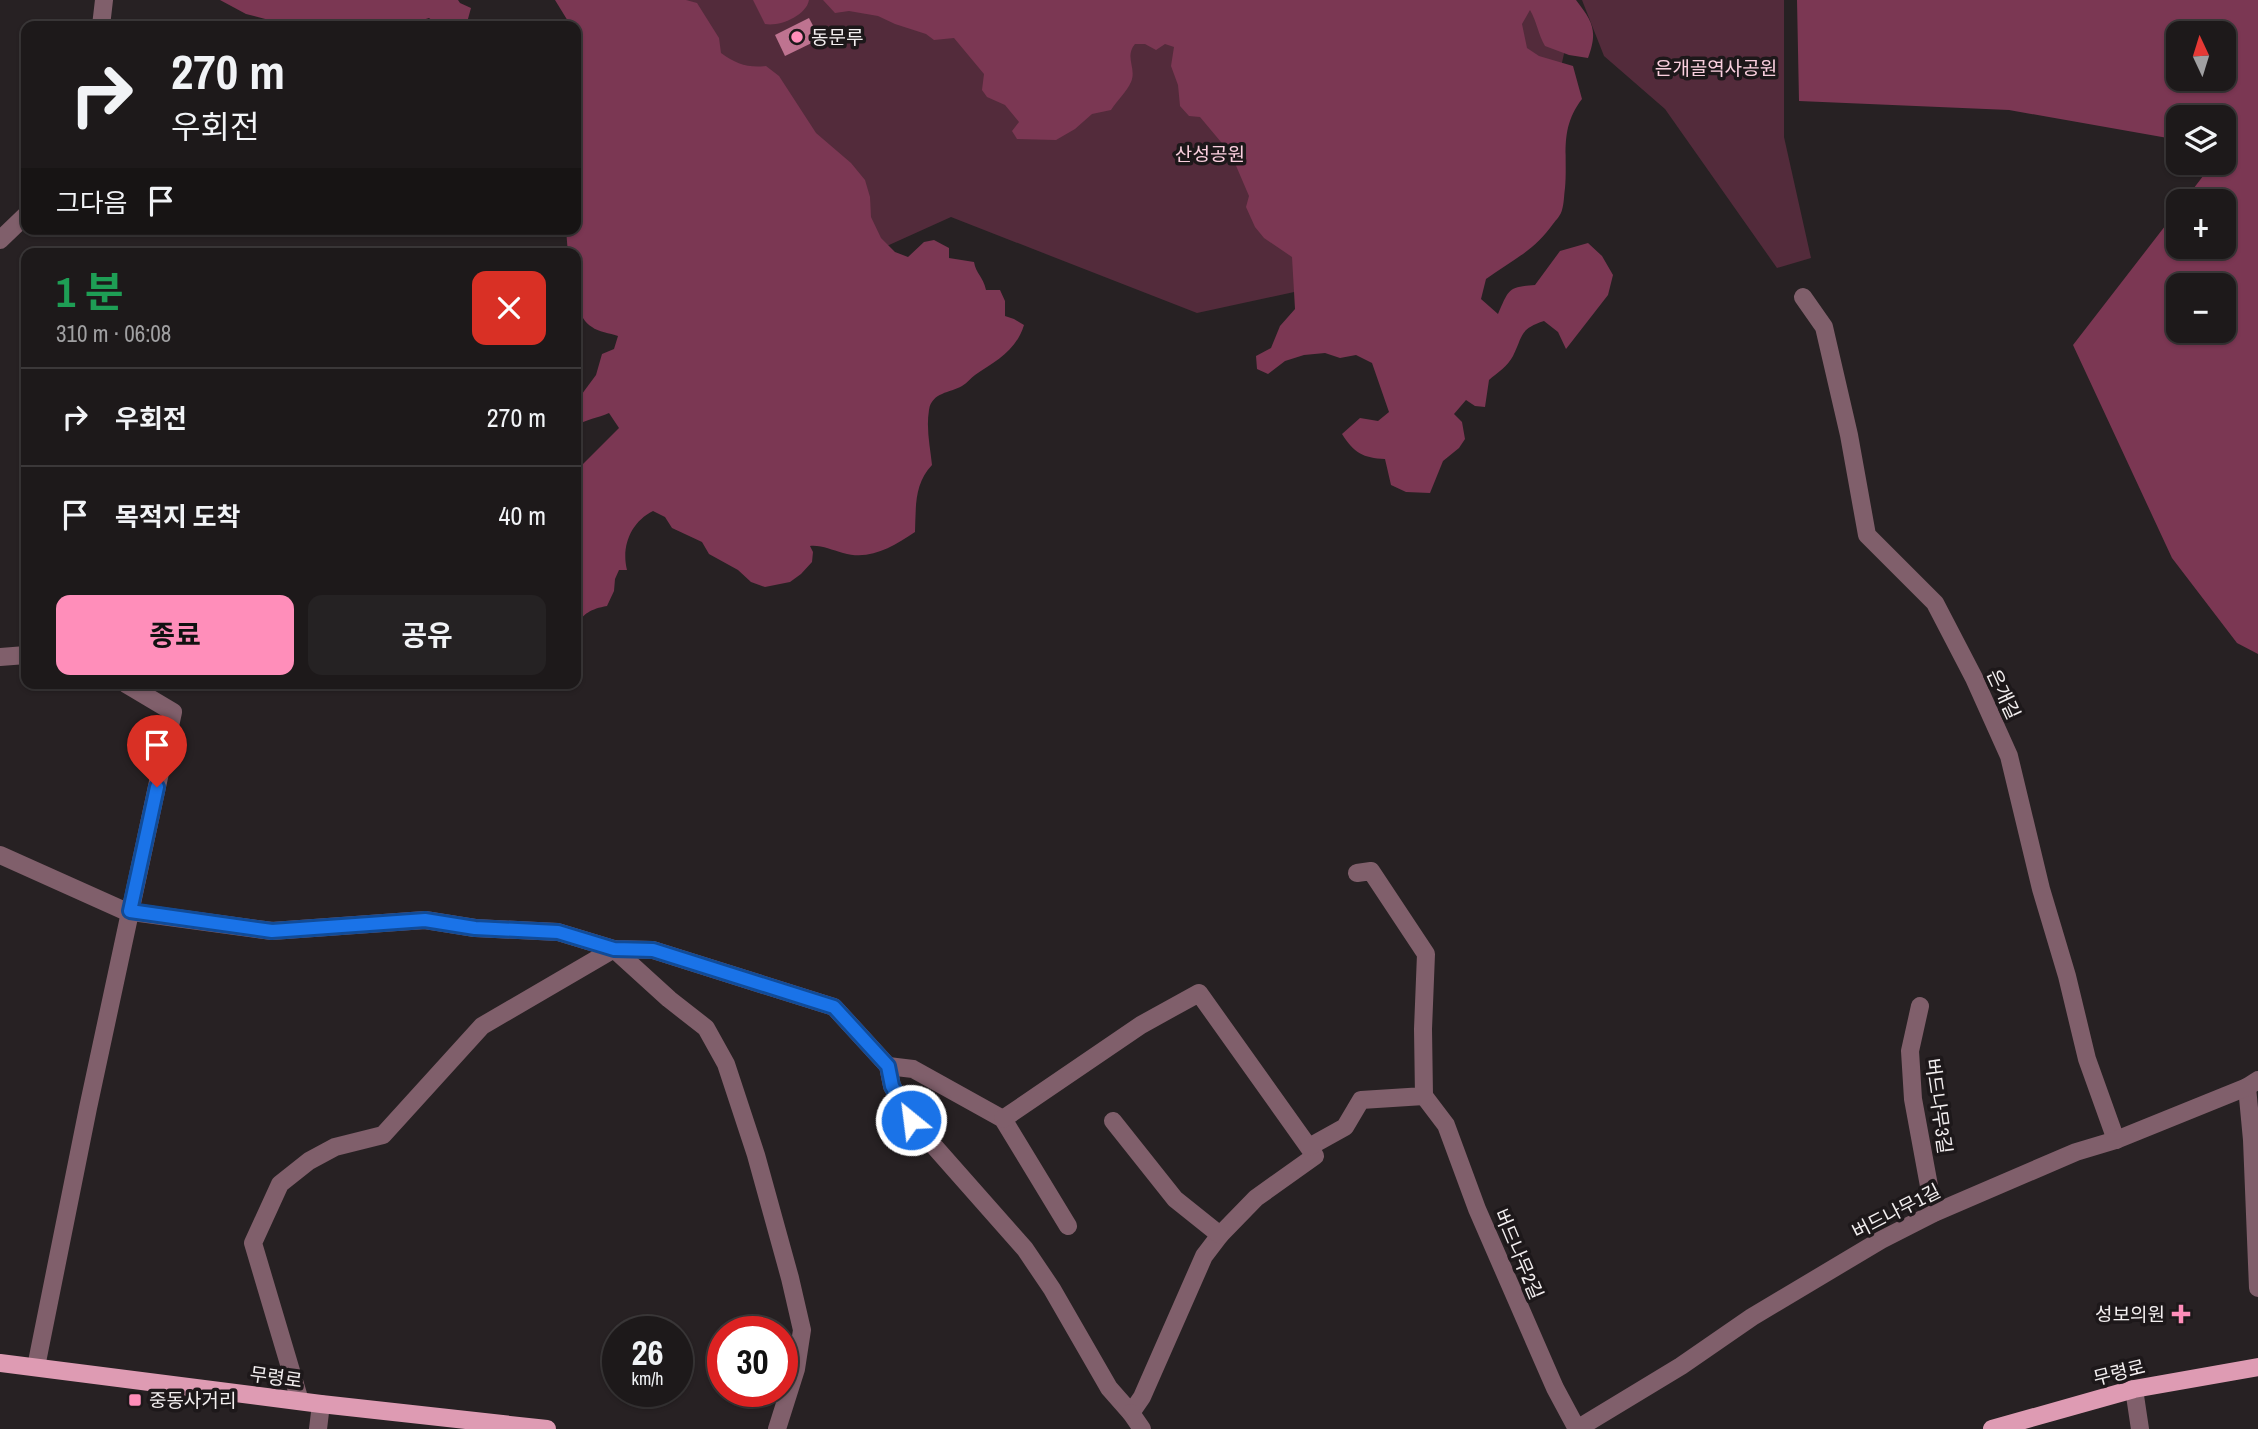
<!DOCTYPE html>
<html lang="ko">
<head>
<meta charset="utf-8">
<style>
  body { margin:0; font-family:"Archivo Narrow","Noto Sans KR",sans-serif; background:#252223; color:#f1f3f6; height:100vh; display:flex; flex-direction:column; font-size:26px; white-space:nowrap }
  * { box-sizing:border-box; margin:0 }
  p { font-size:23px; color:#a0a0a2 }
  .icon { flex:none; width:38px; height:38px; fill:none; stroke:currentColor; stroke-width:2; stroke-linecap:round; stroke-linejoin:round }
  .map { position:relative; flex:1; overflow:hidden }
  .panel { position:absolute; left:21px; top:248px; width:560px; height:441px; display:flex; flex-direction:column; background:#1d191a; border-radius:14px; box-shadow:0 2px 5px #0004,0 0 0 2px #3b3839 }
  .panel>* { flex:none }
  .guide { position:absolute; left:21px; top:21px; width:560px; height:214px; border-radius:14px; box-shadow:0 2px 5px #0004,0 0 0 2px #3b3839; background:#1d191a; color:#f1f3f6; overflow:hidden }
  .needle { width:46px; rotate:356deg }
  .fabs { position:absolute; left:2166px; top:21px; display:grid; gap:14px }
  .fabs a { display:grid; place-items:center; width:70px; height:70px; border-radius:14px; background:#1d191a; box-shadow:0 2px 5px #0004,0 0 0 2px #3b3839; font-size:35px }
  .speed { position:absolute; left:602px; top:1316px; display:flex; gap:14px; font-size:35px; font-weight:700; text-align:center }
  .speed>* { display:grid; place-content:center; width:91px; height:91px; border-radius:50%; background:#1d191a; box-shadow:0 2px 5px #0004,0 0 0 2px #3b3839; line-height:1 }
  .speed small { font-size:18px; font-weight:400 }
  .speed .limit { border:10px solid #d22; background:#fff; color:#111 }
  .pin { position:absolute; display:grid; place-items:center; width:60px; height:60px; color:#fff; margin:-72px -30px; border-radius:50% 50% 50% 0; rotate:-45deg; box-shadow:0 0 7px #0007 }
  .pin .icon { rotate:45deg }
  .me { position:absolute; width:77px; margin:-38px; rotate:331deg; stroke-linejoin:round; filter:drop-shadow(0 0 5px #0008) }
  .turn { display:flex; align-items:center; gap:24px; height:147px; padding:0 35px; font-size:32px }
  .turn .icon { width:91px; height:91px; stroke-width:2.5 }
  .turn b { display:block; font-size:49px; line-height:60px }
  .then { display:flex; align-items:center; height:66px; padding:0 35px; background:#0003; gap:14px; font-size:26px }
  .round { display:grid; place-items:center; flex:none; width:74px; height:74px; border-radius:14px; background:#252223 }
  .headline { display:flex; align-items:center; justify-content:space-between; height:119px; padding:0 35px }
  h1 { font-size:42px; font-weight:700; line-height:52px; color:#1e9e55 }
  .cta { display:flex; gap:14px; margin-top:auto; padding:14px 35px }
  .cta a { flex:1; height:80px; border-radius:14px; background:#ff8eba; color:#111; font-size:28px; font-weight:700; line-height:80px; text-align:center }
  .cta a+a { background:#252223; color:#f1f3f6 }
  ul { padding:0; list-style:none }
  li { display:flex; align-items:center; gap:21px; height:98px; padding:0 35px; border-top:2px solid #3b3839 }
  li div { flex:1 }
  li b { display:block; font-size:26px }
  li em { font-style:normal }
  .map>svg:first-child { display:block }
  .green { fill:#532b3b }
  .forest { fill:#7b3753; fill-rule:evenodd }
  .building { fill:#be7390 }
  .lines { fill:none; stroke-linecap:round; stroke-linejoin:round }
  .minor { stroke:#805f6b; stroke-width:18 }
  .major { stroke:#de9bb3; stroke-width:18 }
  .route-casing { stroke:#114b97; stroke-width:18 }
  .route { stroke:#1a73e8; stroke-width:12 }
  .poi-dot { fill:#ff8eba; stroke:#1d181a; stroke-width:2.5 }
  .labels { text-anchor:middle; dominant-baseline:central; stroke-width:7; stroke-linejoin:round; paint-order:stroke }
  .poi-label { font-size:19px; fill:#f3eff0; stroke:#1d181a; text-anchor:start }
  .park-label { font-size:19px; fill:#facfde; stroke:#1d181a }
  .street-label { font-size:19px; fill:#f3eff0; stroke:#1d181a }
</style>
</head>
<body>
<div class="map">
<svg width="2258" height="1429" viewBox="0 0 2258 1429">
  <rect width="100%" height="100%" fill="#272123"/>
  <g class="green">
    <polygon points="633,0 1576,0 1536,179 1428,263 1197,313 951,217 774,297"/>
    <polygon points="1582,0 1784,0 1784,137 1811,258 1777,268 1665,109 1604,56"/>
  </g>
  <g class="forest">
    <polygon points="220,0 458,0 460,3 471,8 466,26 439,26 429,18 403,26 274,26 269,20 246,14"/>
    <path d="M555 0H686L697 3 719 38 721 53C736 64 748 68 766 66L779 76 816 133 851 163 865 180 870 197 871 217 881 238 895 252 908 257 924 242 934 240 949 248V258L974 262C976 274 983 276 986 290H1000L1005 301V316L1014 319 1024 325C1016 351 996 361 975 375 971 378 967 383 962 386 950 393 932 392 929 410 926 429 930 446 932 465 914 484 916 507 915 532 892 547 870 561 843 553 831 550 822 545 810 546L813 552 812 562 801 574 790 582 765 587 751 582 738 570 709 554 702 542 672 528 665 517 653 511C631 522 621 546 627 570H619L615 579 614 591 607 606C591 609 583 613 576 627V471L619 428 609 413C598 418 586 419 576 426V402L596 375 602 354 614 349 618 336C610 333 598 332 592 327 571 314 576 275 576 254H568L566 229H576V26H571Z"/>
    <path d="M753 0H809C806 16 779 27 765 24Z"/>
    <path d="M823 0H1576C1593 22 1598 31 1588 58L1569 55 1545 46C1538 34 1537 22 1530 10L1522 24 1527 48 1539 56 1573 66 1582 99C1559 129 1568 154 1565 188 1564 195 1564 204 1562 210 1561 215 1556 220 1553 224 1534 251 1512 260 1486 279L1481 299 1498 314C1509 289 1508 287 1535 285L1560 251 1588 243 1602 256 1613 275 1608 295 1566 349 1558 332 1544 321C1519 329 1523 336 1513 356 1508 366 1497 373 1489 380L1485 407 1475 406 1466 400 1454 414 1462 422 1465 439 1459 448 1443 461 1430 493 1406 492 1391 485 1385 459C1363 458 1354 453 1342 434L1360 418 1378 421 1389 412 1372 363 1356 355 1340 358 1325 353 1304 355 1285 361 1268 374 1257 369 1256 356 1271 348 1280 326 1295 309 1292 257 1264 238 1255 227 1246 207 1249 196 1231 154 1200 117 1189 116 1180 106 1178 85 1171 66 1174 47 1165 44 1156 50 1145 44H1135C1124 57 1137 68 1131 82 1127 91 1117 101 1111 110L1092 114 1075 129 1056 140 1017 139 1012 131 1019 122 1005 105 987 97 982 90 984 74 954 38 934 40 926 34 895 24 878 16 849 11 835 13Z"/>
    <path d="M1797 0H2258V654L2237 643 2172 558 2073 345 2179 208V247H2224V201H2184L2213 163H2224V117H2179V140L2009 110 1799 101ZM2224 33V79H2179V33ZM2224 285V331H2179V285Z"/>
  </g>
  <polygon class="building" points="809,18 820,39 785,56 775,35"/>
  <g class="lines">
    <g class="minor">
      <polyline points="101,26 104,0"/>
      <polyline points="0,240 26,215"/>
      <polyline points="1803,297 1824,327 1849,435 1867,535 1935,603 1974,678 2009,756 2041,889 2067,976 2087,1059 2116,1140"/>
      <polyline points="0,657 26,655"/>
      <polyline points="0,855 125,911 272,931 425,920 475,928 558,932 614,949 653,950 834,1007 888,1066 892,1086 911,1120 1025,1249 1052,1289 1109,1388 1131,1413 1142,1397 1204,1256 1220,1235"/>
      <polyline points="614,949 669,999 706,1028 726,1064 756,1155 790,1278 802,1330 796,1369 777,1429"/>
      <polyline points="1920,1006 1910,1051 1913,1099 1934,1213"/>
      <polyline points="888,1066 913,1069 1003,1119 1068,1226"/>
      <polyline points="2247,1087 2252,1140 2258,1288"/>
      <polyline points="1424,1096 1446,1125 1477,1209 1555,1388 1577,1429 1681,1366 1752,1317 1881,1240 1934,1213 2076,1152 2116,1140 2247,1087 2258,1080"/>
      <polyline points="1003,1119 1141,1025 1199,993 1315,1156 1256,1198 1220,1235 1175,1199 1113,1121"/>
      <polyline points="1309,1147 1345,1127 1361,1100 1424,1096 1423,1029 1426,954 1371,871 1357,873"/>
      <polyline points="36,1367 88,1108 173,712 126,684"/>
      <polyline points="2134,1389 2140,1429"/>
      <polyline points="300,1401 253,1243 280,1184 309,1161 335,1147 383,1135 482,1026 614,949"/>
      <polyline points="1131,1413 1142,1429"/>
      <polyline points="318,1429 321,1404"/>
    </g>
    <g class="major">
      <polyline points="0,1363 321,1404 547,1429"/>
      <polyline points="1992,1429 2134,1389 2258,1367"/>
    </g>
  </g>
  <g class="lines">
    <defs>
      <polyline id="route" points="157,787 130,911 272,931 425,920 475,928 558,932 614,949 653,950 834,1007 888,1066 892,1086 911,1120"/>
    </defs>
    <use href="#route" class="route-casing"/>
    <use href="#route" class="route"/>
  </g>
  <g class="poi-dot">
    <circle cx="797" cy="37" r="7"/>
    <path d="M2177.5 1303.5h7v7h7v7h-7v7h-7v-7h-7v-7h7z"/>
    <rect x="128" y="1393" width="14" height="14" rx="3.5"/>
  </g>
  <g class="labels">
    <g class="poi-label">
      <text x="811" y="37">동문루</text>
      <text x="2165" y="1314" text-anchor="end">성보의원</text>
      <text x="149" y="1400">중동사거리</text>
    </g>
    <g class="park-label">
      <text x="1716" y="68">은개골역사공원</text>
      <text x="1210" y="154">산성공원</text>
    </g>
    <g class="street-label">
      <text transform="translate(2004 694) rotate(65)">은개길</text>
      <text transform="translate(1939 1106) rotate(82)">버드나무3길</text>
      <text transform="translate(1896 1211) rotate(-27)">버드나무1길</text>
      <text transform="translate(1519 1254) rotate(67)">버드나무2길</text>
      <text transform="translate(2119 1372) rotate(-14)">무령로</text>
      <text transform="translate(276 1377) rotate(8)">무령로</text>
    </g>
  </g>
</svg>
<div class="fabs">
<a><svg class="needle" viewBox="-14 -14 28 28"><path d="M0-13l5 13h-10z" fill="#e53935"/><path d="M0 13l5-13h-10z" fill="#a0a0a2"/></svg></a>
<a><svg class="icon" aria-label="layers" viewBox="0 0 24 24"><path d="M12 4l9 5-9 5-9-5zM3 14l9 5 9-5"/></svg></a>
<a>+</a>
<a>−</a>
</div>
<div class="speed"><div>26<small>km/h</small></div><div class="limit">30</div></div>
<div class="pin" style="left:157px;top:787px;background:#d93025"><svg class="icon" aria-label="arrive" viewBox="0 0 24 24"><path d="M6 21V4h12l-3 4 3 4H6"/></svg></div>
<svg class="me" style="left:911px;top:1120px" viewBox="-20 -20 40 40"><circle r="17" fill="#1a73e8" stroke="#fff" stroke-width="3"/><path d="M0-11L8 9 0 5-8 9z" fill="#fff"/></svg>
<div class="guide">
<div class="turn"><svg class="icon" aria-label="right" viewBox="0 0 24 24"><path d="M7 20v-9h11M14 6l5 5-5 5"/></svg><div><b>270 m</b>우회전</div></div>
<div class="then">그다음<svg class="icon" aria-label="arrive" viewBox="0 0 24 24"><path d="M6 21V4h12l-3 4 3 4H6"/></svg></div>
</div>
<section class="panel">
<div class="headline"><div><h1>1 분</h1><p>310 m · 06:08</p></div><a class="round" style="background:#d93025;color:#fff"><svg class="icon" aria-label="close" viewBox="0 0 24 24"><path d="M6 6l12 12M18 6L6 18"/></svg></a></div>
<ul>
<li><svg class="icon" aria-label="right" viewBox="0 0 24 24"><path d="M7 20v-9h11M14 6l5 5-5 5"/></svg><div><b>우회전</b></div><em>270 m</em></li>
<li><svg class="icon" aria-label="arrive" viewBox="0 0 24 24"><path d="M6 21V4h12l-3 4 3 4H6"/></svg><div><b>목적지 도착</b></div><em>40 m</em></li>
</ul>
<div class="cta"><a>종료</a><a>공유</a></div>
</section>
</div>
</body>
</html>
